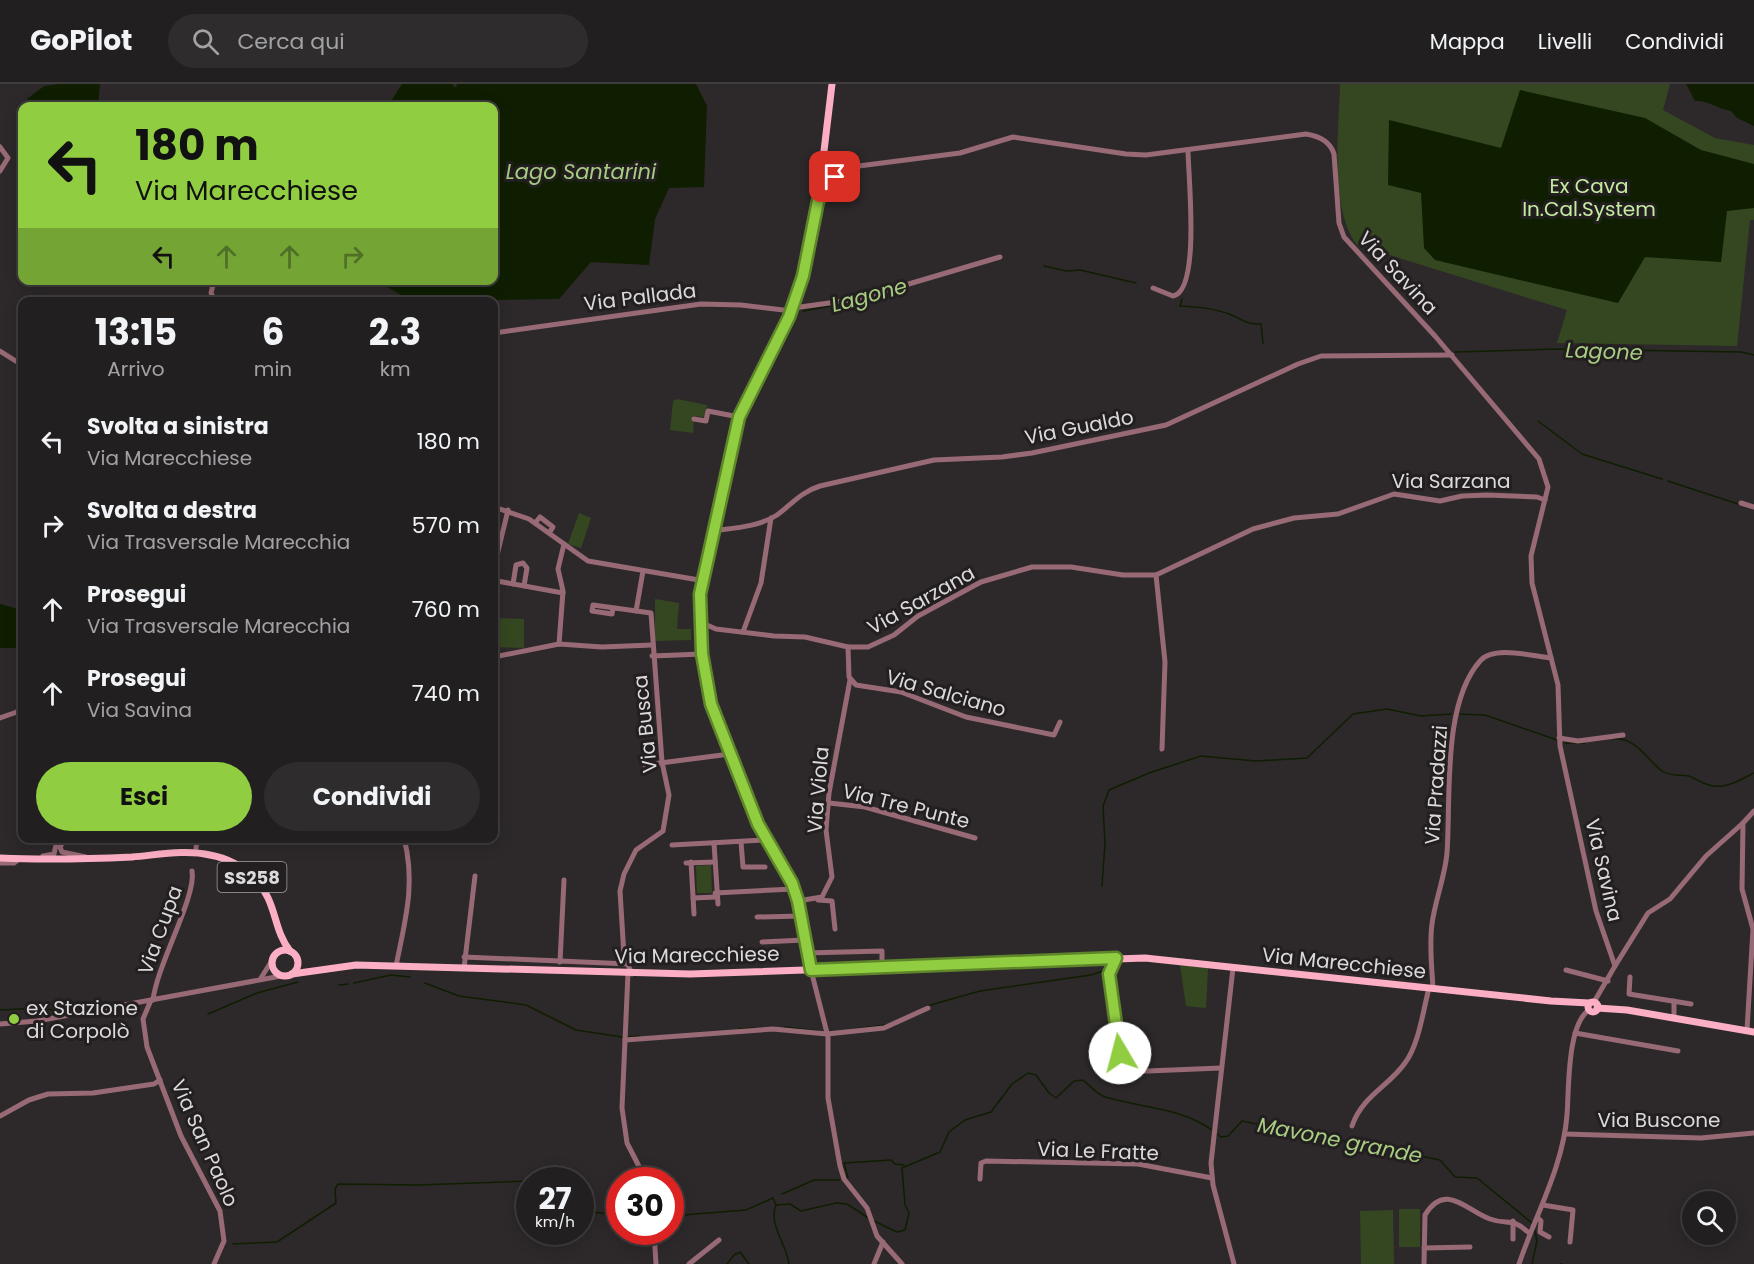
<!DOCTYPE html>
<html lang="it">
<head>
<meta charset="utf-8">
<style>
  body { margin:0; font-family:Poppins,sans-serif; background:#2e2c2d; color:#f1f3f6; height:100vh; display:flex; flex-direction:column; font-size:22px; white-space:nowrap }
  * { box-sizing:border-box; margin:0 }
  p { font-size:20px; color:#a2a2a5 }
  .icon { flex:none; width:33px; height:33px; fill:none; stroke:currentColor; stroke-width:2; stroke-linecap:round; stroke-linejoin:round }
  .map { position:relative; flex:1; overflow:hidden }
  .panel { position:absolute; left:18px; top:213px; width:480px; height:546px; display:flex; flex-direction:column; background:#221f20; border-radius:12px; box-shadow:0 3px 15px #0003,0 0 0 2px #3f3d3e }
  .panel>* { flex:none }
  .guide { position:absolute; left:18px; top:18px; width:480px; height:183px; border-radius:12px; box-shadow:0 3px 15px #0003,0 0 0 2px #3f3d3e; background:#90cd41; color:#111; overflow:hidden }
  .fabs { position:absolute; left:1682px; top:1107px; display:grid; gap:12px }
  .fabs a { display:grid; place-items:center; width:54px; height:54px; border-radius:50%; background:#221f20; box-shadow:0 3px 15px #0003,0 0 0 2px #3f3d3e; font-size:30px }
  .speed { position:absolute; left:516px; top:1083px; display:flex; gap:12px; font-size:30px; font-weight:700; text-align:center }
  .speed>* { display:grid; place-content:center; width:78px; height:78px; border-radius:50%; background:#221f20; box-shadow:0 3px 15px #0003,0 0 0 2px #3f3d3e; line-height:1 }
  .speed small { font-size:15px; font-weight:400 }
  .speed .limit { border:9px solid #d22; background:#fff; color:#111 }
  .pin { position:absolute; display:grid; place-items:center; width:51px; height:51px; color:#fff; margin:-26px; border-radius:12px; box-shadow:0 3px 9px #0006 }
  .me { position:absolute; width:66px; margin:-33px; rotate:352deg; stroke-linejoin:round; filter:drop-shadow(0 0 4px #0008) }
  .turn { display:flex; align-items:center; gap:21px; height:126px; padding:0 18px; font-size:27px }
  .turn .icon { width:78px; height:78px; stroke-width:2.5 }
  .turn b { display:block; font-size:42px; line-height:51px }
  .lanes { display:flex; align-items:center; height:57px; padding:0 18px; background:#0003; justify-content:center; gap:30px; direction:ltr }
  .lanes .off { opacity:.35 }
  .eta { display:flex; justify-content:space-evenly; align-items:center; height:102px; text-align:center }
  .eta b { font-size:36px; font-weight:700; line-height:42px }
  .primary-button { display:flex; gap:12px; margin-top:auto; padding:12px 18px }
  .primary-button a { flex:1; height:69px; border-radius:36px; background:#90cd41; color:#111; font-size:24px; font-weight:700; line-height:69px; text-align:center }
  .primary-button a+a { background:#2e2c2d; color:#f1f3f6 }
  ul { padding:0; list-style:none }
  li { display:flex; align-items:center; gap:18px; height:84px; padding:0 18px }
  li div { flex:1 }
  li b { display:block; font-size:22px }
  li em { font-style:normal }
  header { display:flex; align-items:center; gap:36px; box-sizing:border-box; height:84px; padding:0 30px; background:#221f20; border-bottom:2px solid #3f3d3e }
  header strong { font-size:28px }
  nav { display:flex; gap:33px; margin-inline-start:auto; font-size:21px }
  .search { width:420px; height:54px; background:#2e2c2d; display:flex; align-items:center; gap:15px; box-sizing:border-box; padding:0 21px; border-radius:33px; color:#a2a2a5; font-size:22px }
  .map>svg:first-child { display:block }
  .green { fill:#354720 }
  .water { fill:#0f1e00 }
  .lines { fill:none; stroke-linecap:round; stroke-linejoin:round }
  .stream { stroke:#0f1e00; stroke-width:1.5 }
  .minor { stroke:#986a76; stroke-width:5 }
  .major { stroke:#fcafc4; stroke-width:7 }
  .route-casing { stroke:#5e852a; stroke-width:15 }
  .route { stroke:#90cd41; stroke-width:10 }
  .poi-dot { fill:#90cd41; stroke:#231f20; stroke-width:2 }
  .labels { text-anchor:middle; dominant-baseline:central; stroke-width:6; stroke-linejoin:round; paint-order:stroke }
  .shield { fill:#231f20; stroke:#a4a1a2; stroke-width:1.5 }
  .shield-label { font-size:18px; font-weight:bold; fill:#dbd9d9 }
  .park-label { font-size:20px; fill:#c5eb9f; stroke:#231f20 }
  .street-label { font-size:20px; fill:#dbd9d9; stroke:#231f20 }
  .poi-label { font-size:20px; fill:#dbd9d9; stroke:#231f20; text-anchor:start }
  .water-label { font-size:21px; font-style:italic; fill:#a8cd82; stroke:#231f20 }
</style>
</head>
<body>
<header>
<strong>GoPilot</strong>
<div class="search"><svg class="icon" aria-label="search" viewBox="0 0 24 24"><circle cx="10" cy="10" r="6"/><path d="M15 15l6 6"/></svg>Cerca qui</div>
<nav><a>Mappa</a><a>Livelli</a><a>Condividi</a></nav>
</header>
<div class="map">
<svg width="1754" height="1180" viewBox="0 0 1754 1180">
  <rect width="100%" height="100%" fill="#2d292a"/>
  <g class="green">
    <path d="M1340 0H1670L1663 26 1715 54 1754 61V136H1750L1737 262 1557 259 1567 226 1357 161C1329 124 1339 46 1340 0Z"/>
    <polygon points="677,315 707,321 705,333 694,332 693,349 670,346 673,317"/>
    <polygon points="579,429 591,434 581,464 568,460"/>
    <polygon points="655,515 679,519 677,545 691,545 691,556 655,557"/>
    <polygon points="494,534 524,535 524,564 494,563"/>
    <polygon points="711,781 712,809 697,809 696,782"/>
    <polygon points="1180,881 1208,884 1206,924 1186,922"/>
    <rect x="1399" y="1125" width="21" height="38"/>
    <polygon points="1393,1126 1394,1180 1361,1180 1360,1127"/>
  </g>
  <g class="water">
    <polygon points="60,0 100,0 98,22 27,22 27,15 44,2"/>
    <polygon points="402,0 452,0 456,4 457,0 696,0 707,22 704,103 669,104 655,135 649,181 591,178 559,215 411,217 377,197 494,196 494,22 388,22"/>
    <path d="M1686 0H1754V42L1737 34 1731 27C1718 25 1708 16 1695 17Z"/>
    <polygon points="1520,6 1645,34 1701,66 1754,80 1754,124 1727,127 1721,178 1645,173 1618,219 1435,176 1424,164 1421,109 1388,101 1389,36 1501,64"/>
    <polygon points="0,520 22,526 22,564 0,564"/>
  </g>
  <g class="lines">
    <g class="stream">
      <polyline points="1044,182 1066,187 1080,186 1136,199"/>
      <path d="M1182 215 1180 222C1197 223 1213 224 1229 230 1242 235 1247 241 1261 240L1263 259"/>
      <polyline points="803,227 853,218"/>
      <polyline points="1455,268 1556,265 1741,268 1754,271"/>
      <polyline points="1538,337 1582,370 1662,395"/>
      <polyline points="1668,397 1738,420"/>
      <polyline points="1457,630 1485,631 1557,656"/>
      <path d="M1613 655C1636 653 1645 674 1662 687 1671 693 1679 690 1689 692 1695 694 1699 698 1706 700 1723 707 1738 697 1754 689"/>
      <polyline points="1565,659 1585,659"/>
      <polyline points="1102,802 1105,759 1103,722 1109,706 1149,689 1201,672 1256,677 1307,674 1353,630 1387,625 1421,632 1451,630"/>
      <polyline points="354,899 391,891 410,893"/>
      <polyline points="425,899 459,912 526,921 576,946 622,953"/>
      <polyline points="339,901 348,900"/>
      <polyline points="927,922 980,907 1091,891 1106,886 1111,878"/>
      <polyline points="0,926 41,924 59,927"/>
      <polyline points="208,930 257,909 298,898"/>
      <polyline points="784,943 818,947"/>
      <polyline points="739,945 755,944"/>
      <polyline points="854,945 885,941"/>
      <polyline points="628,953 639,952"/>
      <polyline points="1216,1049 1221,1053 1228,1052 1242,1037 1440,1076 1455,1093 1477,1094 1532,1139"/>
      <polyline points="848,1094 844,1079 891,1076 895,1080 904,1081"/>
      <polyline points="534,1096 537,1096"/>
      <polyline points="782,1110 814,1096 840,1096"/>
      <polyline points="580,1127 620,1131"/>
      <polyline points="670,1132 746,1126 773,1114 776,1121"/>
      <path d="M874 1137 897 1148 905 1146 909 1129 905 1121 902 1084 940 1068 949 1048 965 1036 991 1028 1012 1000 1028 989 1036 991 1049 1009 1056 1014 1074 997 1083 996C1089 1001 1097 1010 1105 1013 1142 1024 1179 1023 1212 1046"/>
      <polyline points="233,1160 277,1158 336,1119 335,1105 338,1100 418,1101 530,1097"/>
      <polyline points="727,1180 734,1171 740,1168 749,1180"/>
      <path d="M789 1180C787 1161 768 1140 776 1121L790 1120 801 1127 836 1119 847 1120 870 1135"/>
      <polyline points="1532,1180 1537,1157 1534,1143"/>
      <polyline points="1560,1180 1562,1180"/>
    </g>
    <g class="minor">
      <polyline points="0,63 8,74 0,87"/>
      <path d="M820 99 825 100 851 83 960 69 1013 53 1126 70 1146 71 1306 50C1319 52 1330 57 1334 70L1339 139 1344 153 1435 252 1539 375 1548 403 1531 472 1532 499 1558 601 1560 662 1596 827 1615 882 1594 918"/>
      <polyline points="213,201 211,209 213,213 225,218"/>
      <path d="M1153 204 1173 212C1201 207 1188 90 1188 66"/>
      <polyline points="793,224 858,215 1000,173"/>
      <polyline points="494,249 701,220 741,221 792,227"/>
      <polyline points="0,267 22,281"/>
      <polyline points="694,335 706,337 708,327 739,333"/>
      <polyline points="1741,419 1754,423"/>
      <polyline points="494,423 529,435 588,477 699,496"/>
      <polyline points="535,439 540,433 553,443 549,449"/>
      <path d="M712 447C733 444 759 443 777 431 792 420 801 408 820 402L934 376 1002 373 1032 369 1166 341 1298 280 1321 272 1452 271"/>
      <polyline points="494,484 508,426"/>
      <polyline points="1156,491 1165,578 1162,665"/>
      <polyline points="497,497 563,509"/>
      <polyline points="513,500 516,481 523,479 527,484 524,502"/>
      <polyline points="613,524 612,530 592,527 593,521 651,529 662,678 669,711 663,747 636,766 624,790 620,807 624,872 632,890"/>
      <polyline points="636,527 643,487"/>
      <polyline points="700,538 716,545 774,552 805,553 848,563 868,563 894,551 918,532 981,498 1032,483 1071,483 1123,491 1156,491 1253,445 1294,434 1338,430 1394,410 1440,417 1462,412 1487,411 1537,413 1545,416"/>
      <polyline points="743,548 761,499 771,434"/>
      <polyline points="559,560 563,507 558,485 564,460"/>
      <polyline points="848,563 849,593 856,601 901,608 966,633 1054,651 1060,638"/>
      <polyline points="652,572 702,570"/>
      <polyline points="494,573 559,560 602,563 652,561"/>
      <polyline points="0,634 17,628 20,623"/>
      <polyline points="1559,654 1578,657 1623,651"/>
      <polyline points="645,681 730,670"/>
      <polyline points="829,719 865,723 975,754"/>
      <polyline points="64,756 60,763 62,768 86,773"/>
      <polyline points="741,758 743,783 765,783"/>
      <polyline points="714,759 718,820"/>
      <polyline points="672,761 766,756"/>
      <polyline points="196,764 197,754"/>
      <polyline points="43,772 54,770 56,761 64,754"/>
      <polyline points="691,778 694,830"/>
      <polyline points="0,779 14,779 19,775"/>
      <polyline points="686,779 715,778"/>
      <polyline points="715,809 794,805"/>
      <polyline points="693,814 716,813"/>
      <polyline points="818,816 832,817 835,845"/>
      <polyline points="798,817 822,813 832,793 826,746 829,709 850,596"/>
      <polyline points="757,833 801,832"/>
      <polyline points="762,858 804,856"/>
      <polyline points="806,869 882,867 882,883"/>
      <polyline points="464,873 629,880"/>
      <polyline points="1116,874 1109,890 1123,988 1221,984"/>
      <polyline points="560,878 564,796"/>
      <path d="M396 882C405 837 416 800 404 754"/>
      <polyline points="1615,882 1648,829 1670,815 1706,772 1743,739"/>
      <polyline points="464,884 475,792"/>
      <polyline points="1233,884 1211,1079 1213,1101 1234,1180"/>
      <polyline points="811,886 828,953 828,1014 840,1082 844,1095 867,1124 877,1152 902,1180"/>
      <polyline points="1566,886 1608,897"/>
      <polyline points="628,889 622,1024 627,1059 646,1096"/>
      <polyline points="1630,893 1629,910 1691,920"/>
      <polyline points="261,894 271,878"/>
      <path d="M1433 905C1432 883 1429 862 1432 840 1435 816 1445 793 1447 769 1451 714 1442 620 1480 577 1493 561 1532 572 1551 574"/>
      <polyline points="151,916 143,935 147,963 181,1052 220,1127 224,1157 214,1180"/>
      <path d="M153 916C157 881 197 811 192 787"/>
      <polyline points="1674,934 1674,917"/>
      <polyline points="0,940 37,937 281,892"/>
      <polyline points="1747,946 1753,845 1742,805 1743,739 1754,727"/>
      <polyline points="1575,949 1678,967"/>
      <polyline points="625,956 773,945 827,950 884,944 928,924"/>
      <polyline points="0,1032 29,1016 48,1010 93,1009 154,1000 160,996"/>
      <path d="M1352 1042C1362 1012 1388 1003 1405 979 1419 960 1423 927 1429 904"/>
      <polyline points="1565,1050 1701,1054 1754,1049"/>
      <polyline points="980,1095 981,1079 986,1077 1138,1080 1212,1094"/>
      <polyline points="1543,1121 1573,1126 1570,1158"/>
      <polyline points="1538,1134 1541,1137 1540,1148 1549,1153"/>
      <polyline points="1513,1137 1513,1155"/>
      <polyline points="654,1148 656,1180"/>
      <polyline points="1424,1164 1470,1163"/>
      <polyline points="689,1180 719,1156"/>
      <polyline points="874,1180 883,1158"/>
      <path d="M1424 1180 1425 1131C1445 1097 1467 1127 1490 1135 1509 1142 1510 1132 1529 1149"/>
      <path d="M1519 1180C1535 1132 1563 1083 1567 1031 1569 1006 1567 940 1589 926"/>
    </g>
    <g class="major">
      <polyline points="700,496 740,329 789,233 803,192 818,117 832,0"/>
      <polyline points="700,503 702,570 711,619 756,735 794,805 811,886"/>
      <path d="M0 774C44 776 88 775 132 773 157 771 186 765 210 771 226 774 242 782 254 794 278 818 272 844 290 867"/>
      <circle cx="285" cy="879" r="13"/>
      <polyline points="292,890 356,881 690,890 1145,874 1551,917 1589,919"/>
      <circle cx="1593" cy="923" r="5"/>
      <polyline points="1597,924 1627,926 1754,948"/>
    </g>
  </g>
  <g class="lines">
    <defs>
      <polyline id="route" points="835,93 818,117 803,192 789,233 739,333 700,510 702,570 711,620 758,740 792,799 798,817 811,886 1116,874 1109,890 1120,969"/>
    </defs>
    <use href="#route" class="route-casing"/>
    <use href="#route" class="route"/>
  </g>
  <circle class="poi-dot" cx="14" cy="935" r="6"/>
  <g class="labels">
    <rect class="shield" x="217.5" y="778" width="69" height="30" rx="4.5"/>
    <g class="shield-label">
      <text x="252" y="793">SS258</text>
    </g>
    <g class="park-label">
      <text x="1589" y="102">Ex Cava<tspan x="1589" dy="23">In.Cal.System</tspan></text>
    </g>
    <g class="street-label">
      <text transform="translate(1398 189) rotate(47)">Via Savina</text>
      <text transform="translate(640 213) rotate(-7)">Via Pallada</text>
      <text transform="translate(1079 343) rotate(-11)">Via Gualdo</text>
      <text x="1451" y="397">Via Sarzana</text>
      <text transform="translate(921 516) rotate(-29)">Via Sarzana</text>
      <text transform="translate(946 609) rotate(16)">Via Salciano</text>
      <text transform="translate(645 640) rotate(-96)">Via Busca</text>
      <text transform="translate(1436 701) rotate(-86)">Via Pradazzi</text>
      <text transform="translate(818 706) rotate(-85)">Via Viola</text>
      <text transform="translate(906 722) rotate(14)">Via Tre Punte</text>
      <text transform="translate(1604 786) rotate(77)">Via Savina</text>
      <text transform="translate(160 846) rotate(-70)">Via Cupa</text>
      <text transform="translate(697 871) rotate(-1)">Via Marecchiese</text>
      <text transform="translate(1344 879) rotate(6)">Via Marecchiese</text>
      <text x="1659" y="1036">Via Buscone</text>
      <text transform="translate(205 1059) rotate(66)">Via San Paolo</text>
      <text transform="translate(1098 1067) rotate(2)">Via Le Fratte</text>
    </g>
    <g class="poi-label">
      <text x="26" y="924">ex Stazione<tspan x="26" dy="23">di Corpolò</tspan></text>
    </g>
    <g class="water-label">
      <text x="581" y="87">Lago Santarini</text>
      <text transform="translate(869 211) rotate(-15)">Lagone</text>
      <text transform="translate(1604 267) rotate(2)">Lagone</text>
      <text transform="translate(1340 1056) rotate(11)">Mavone grande</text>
    </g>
  </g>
</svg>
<div class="fabs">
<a><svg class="icon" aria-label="search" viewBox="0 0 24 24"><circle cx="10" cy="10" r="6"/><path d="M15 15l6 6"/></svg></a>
</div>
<div class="speed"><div>27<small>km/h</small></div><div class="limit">30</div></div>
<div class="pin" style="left:835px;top:93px;background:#d93025"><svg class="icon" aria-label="arrive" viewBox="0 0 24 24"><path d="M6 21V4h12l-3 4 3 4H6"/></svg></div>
<svg class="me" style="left:1120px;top:969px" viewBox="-20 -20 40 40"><circle r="19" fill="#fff"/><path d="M0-13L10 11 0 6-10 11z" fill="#90cd41"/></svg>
<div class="guide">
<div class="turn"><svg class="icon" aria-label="left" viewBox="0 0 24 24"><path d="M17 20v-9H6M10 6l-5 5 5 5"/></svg><div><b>180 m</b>Via Marecchiese</div></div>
<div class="lanes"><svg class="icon" aria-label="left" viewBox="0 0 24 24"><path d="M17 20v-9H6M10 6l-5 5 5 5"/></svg><svg class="icon off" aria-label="ahead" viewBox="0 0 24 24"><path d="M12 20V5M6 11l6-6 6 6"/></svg><svg class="icon off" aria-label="ahead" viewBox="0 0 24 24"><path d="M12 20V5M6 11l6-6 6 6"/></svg><svg class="icon off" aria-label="right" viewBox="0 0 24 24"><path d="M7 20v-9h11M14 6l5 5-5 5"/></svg></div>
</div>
<section class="panel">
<div class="eta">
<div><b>13:15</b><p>Arrivo</p></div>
<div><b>6</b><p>min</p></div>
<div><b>2.3</b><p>km</p></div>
</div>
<ul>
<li><svg class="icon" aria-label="left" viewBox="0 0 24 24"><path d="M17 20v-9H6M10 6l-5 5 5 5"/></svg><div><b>Svolta a sinistra</b><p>Via Marecchiese</p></div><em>180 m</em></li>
<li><svg class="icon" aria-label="right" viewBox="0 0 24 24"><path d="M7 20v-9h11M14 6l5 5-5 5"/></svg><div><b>Svolta a destra</b><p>Via Trasversale Marecchia</p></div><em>570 m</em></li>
<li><svg class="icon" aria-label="ahead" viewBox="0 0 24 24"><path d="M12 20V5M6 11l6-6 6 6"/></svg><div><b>Prosegui</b><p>Via Trasversale Marecchia</p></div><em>760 m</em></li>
<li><svg class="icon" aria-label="ahead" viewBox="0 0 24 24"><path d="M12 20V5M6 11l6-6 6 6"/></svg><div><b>Prosegui</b><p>Via Savina</p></div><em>740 m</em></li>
</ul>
<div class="primary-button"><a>Esci</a><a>Condividi</a></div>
</section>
</div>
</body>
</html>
